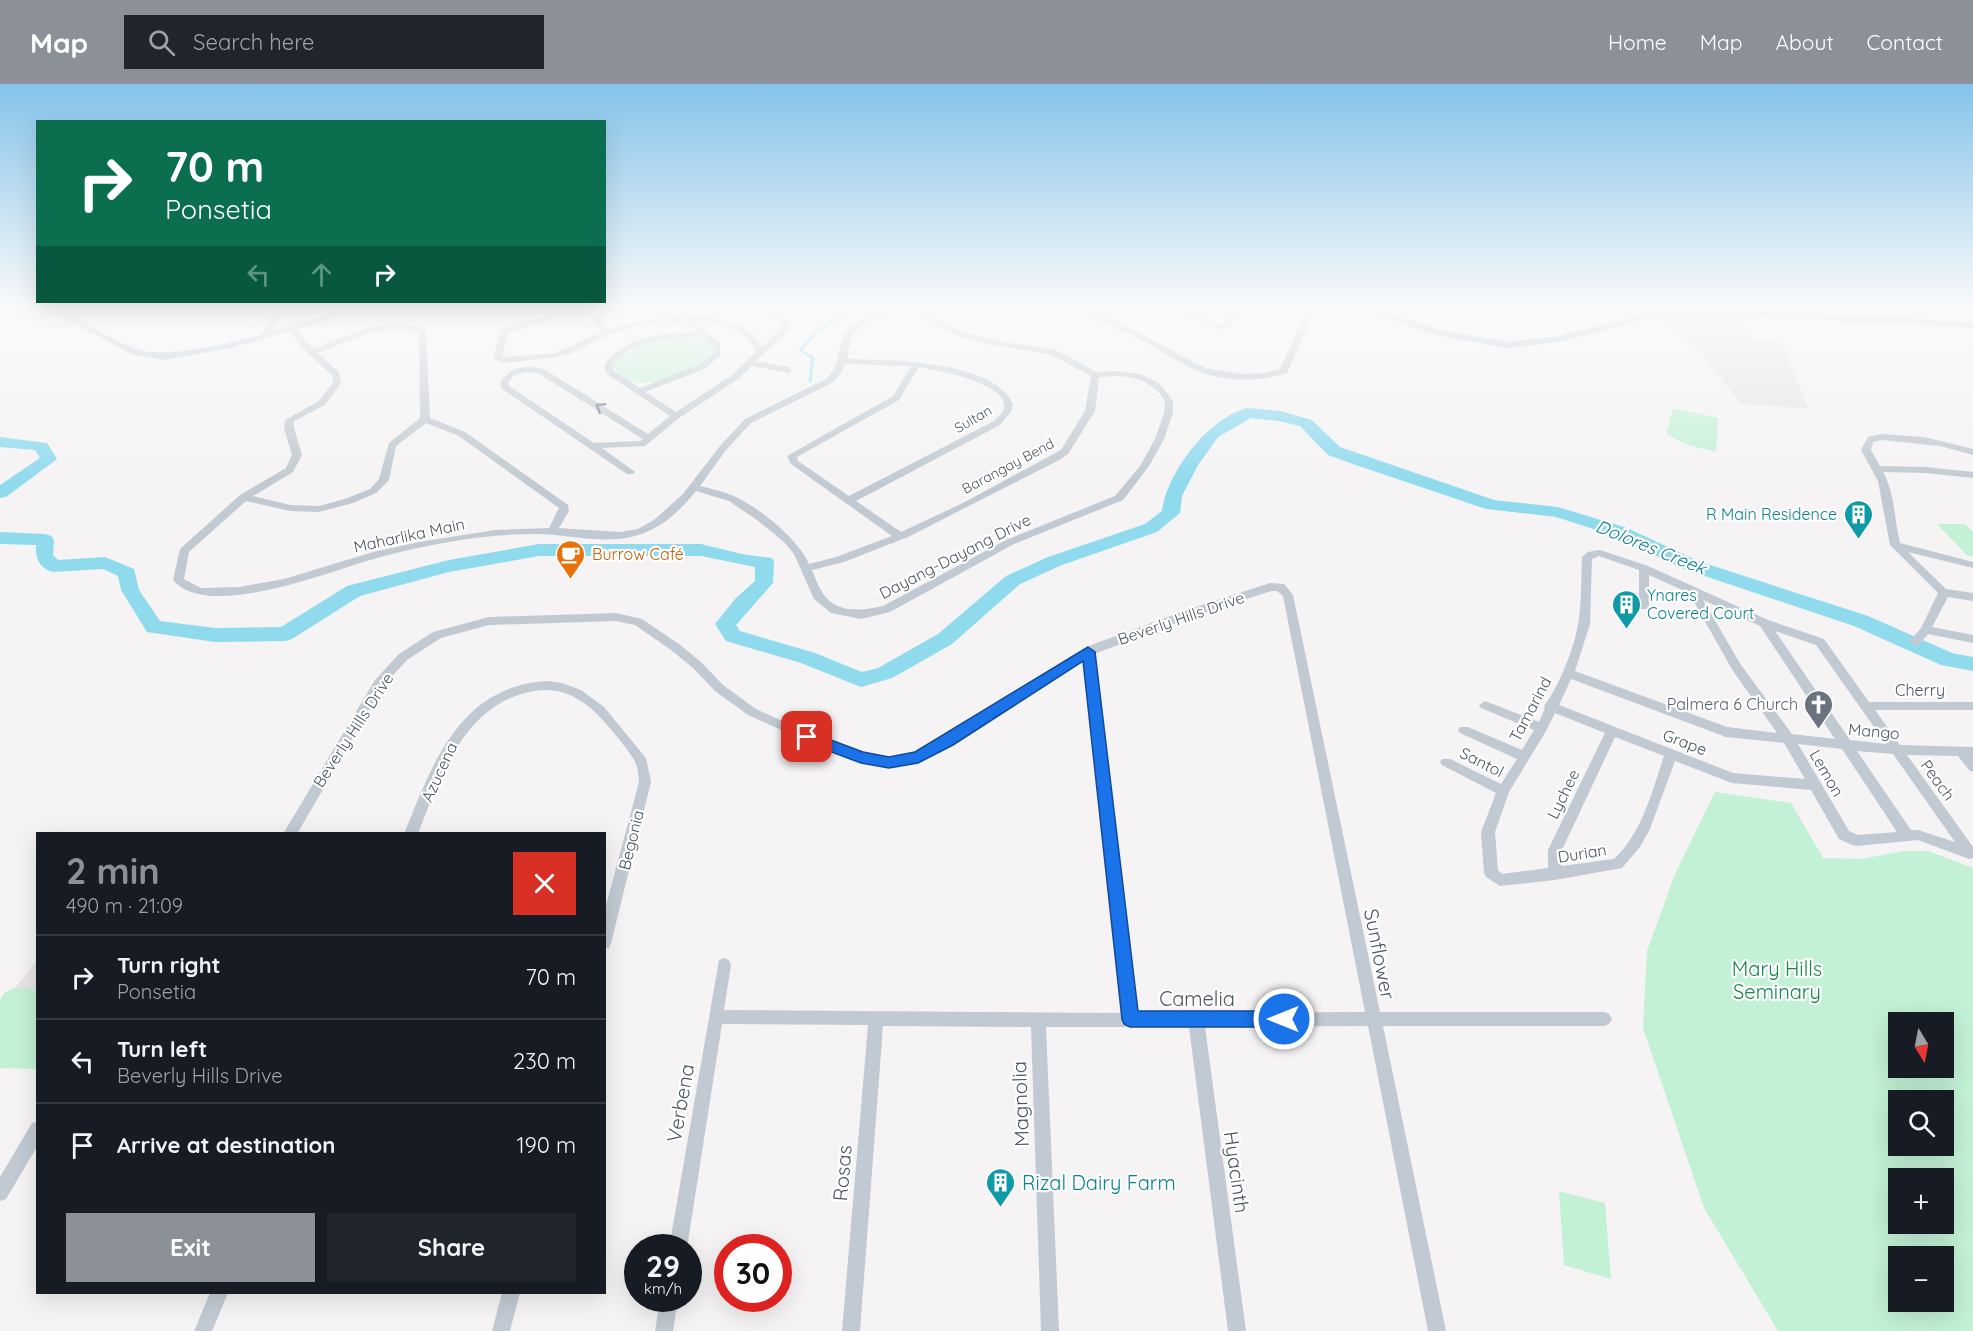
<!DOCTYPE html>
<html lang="en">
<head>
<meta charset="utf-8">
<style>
  body { margin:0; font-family:Quicksand,sans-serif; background:#20242c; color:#f1f3f6; height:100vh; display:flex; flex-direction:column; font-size:22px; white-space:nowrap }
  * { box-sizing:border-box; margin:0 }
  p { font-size:20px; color:#9ea1a6 }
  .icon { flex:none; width:33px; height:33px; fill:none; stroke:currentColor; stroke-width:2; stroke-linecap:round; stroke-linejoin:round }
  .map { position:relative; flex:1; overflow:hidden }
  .drawer { position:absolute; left:36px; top:748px; width:570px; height:462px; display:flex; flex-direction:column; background:#171b24; border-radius:0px; box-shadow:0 6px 24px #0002 }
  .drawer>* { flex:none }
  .hud { position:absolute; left:36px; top:36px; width:570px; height:183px; border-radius:0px; box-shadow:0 6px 24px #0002; background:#0b6e4f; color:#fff; overflow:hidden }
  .needle { width:39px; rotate:170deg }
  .buttons { position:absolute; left:1888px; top:928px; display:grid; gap:12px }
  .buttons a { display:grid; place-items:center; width:66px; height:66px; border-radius:0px; background:#171b24; box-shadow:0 6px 24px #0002; font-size:30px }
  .speed { position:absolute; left:624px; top:1150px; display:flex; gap:12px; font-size:30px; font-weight:700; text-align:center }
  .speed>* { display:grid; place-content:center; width:78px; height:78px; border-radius:50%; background:#171b24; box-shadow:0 6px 24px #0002; line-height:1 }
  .speed small { font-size:15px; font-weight:400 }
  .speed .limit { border:9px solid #d22; background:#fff; color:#111 }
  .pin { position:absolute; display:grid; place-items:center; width:51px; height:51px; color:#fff; margin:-26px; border-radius:12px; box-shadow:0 3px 9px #0006 }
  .me { position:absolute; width:66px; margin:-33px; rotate:270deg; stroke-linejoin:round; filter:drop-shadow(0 0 4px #0008) }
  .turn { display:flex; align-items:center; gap:21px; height:126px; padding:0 30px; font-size:27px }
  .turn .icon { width:78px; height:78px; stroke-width:2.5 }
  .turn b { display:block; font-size:42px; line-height:51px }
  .lanes { display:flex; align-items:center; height:57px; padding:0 30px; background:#0003; justify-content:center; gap:30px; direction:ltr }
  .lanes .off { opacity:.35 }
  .round { display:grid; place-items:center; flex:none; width:63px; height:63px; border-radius:0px; background:#20242c }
  .head { display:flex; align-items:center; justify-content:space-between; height:102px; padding:0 30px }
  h1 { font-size:36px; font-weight:800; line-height:45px; color:#8c9099 }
  .action { display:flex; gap:12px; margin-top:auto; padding:12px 30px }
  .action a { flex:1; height:69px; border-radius:0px; background:#8c9099; color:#fff; font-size:24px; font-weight:800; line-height:69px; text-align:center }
  .action a+a { background:#20242c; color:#f1f3f6 }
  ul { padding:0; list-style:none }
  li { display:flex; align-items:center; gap:18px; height:84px; padding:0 30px; border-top:2px solid #363941 }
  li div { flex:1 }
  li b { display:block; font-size:22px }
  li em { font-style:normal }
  header { display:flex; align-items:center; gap:36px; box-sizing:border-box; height:84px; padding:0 30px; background:#8c9099; color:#fff }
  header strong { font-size:28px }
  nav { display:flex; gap:33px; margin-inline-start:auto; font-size:21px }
  .search { width:420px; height:54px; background:#20242c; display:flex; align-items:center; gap:15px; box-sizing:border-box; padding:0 21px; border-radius:0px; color:#9ea1a6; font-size:22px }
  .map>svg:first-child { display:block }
  .education { fill:#e6e4e5 }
  .green { fill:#c3f1d5; fill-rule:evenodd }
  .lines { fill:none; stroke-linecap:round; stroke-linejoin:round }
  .stream { stroke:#90daee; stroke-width:3 }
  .river { fill:#90daee; fill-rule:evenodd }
  .minor { fill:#c1cad2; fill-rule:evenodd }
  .major { fill:#b3c2d1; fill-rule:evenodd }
  .oneway { stroke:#6e7983 }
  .route { fill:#1a73e8; stroke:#114b97; stroke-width:1.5 }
  .labels { text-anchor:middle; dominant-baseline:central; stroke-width:4.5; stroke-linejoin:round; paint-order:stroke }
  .far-street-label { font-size:14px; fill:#4a5661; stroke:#fff }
  .culture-label { font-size:16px; fill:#0d838f; stroke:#fff; text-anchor:end }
  .street-label { font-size:16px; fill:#4a5661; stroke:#fff }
  .food-label { font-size:16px; fill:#c56008; stroke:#fff; text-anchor:start }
  .worship-label { font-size:16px; fill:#5b616d; stroke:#fff; text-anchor:end }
  .water-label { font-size:18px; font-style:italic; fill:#0c7c9b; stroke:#fff }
  .near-street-label { font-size:20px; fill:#4a5661; stroke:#fff }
  .near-park-label { font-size:20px; fill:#17864f; stroke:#fff }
  .near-culture-label { font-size:20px; fill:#0d838f; stroke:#fff; text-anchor:start }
</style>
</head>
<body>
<header>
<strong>Map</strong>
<div class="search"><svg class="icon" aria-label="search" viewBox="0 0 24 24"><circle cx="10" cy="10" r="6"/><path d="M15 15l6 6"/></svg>Search here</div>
<nav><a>Home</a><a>Map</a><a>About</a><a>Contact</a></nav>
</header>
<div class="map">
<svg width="1973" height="1247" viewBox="0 0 1973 1247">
  <rect width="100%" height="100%" fill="#f5f3f3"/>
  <g class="education">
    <polygon points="300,224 352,224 290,241"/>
    <polygon points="1736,236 1755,256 1781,258 1809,325 1741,320 1695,261 1655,237"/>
    <polygon points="37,876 37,905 15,904"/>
  </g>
  <g class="green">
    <path d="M681 253 703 254 712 262V271C701 282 690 286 676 291 652 300 631 306 613 283 618 263 663 255 681 253Z"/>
    <polygon points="1673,324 1718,334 1716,368 1686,360 1666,350"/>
    <polygon points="1937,440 1965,440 1973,448 1973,472 1968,472"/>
    <path d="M1715 708 1791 719 1823 774 1862 775 1903 767H1928L1973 784V1247H1778L1704 1124 1643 944 1647 867 1675 790ZM1899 939H1944V984H1899ZM1899 1017H1944V1062H1899ZM1899 1095H1944V1140H1899ZM1899 1173H1944V1218H1899Z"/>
    <polygon points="15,904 37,905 37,985 0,984 0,916 5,908"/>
    <polygon points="1559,1107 1605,1119 1611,1195 1564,1181"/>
  </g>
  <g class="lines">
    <g class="stream">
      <polyline points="930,224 933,226"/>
      <polyline points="810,297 813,274 800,266 817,247 855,224"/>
    </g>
    <g class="river">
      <path d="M1248 324 1280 327 1312 336 1340 363 1494 416 1558 423 1627 444 1698 477 1868 532 1952 569 1973 573V587L1941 581 1854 542 1684 485 1615 452 1556 433 1486 425 1353 380 1328 371 1300 342 1279 337 1251 334 1218 353 1198 381 1182 412 1180 429 1157 448 1062 481 1020 500 952 560 892 594 861 603 801 579 726 557 715 540 736 514 755 497V483L701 472H539L449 488 360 512 292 555 285 557 215 558 147 548 121 506 118 492 103 485 53 488C40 485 35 474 36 461L0 460V448L45 450 51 452 54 456 53 471 58 476 105 473 134 485 139 506 160 537 215 544 281 543 347 502 449 476 539 460H701L742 470 772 474 774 478 773 499 736 541 740 547 815 569 862 588 878 584 938 550 1006 492 1048 473 1145 440 1162 427C1168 387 1208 334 1248 324Z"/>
      <polygon points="0,353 47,359 57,375 6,413 0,414 0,401 40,374 35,366 0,363"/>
    </g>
    <g class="minor">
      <polygon points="245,224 268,224 284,228 267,254 264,254 260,252 275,230 249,227"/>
      <path d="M608 224H618L602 235V238L609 245 639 237 680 232 683 224H691L688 232C715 232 748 236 762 263L783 243V241L774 234 752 224C766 224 789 228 791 244L756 277 788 283 792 286 788 289 752 282 737 296 679 334 645 362 602 364 635 388 633 390H627L502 305 500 298C511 282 526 281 544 285L648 350 670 332 607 290 604 281C625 252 663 249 696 248L683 237 660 238 623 246 608 251 572 269 557 273 504 279 493 274 500 249 505 244 568 225H574V229L511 248 508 250 502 273 556 269 602 247 594 239V234ZM693 237C718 237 746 243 756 268L731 292 676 328 645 308 704 285 720 272V259ZM702 252 713 262 712 271 698 281 640 304 614 287 612 281C633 254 671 255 702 252ZM525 288 538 289 643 355 640 357 594 359 509 302 508 298 514 292Z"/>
      <polygon points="815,224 824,224 818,228 815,228"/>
      <path d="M896 224H910C895 232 862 234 853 251 849 257 849 268 847 275 888 276 994 276 1013 320L1011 328 1000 341 856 417 901 448 963 419 1061 366 1085 327 1091 292 1049 270 998 262 960 253 928 237 912 224H922L949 242 966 249 998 257 1054 266 1067 271 1096 288 1116 287 1140 290 1159 299 1173 317V329L1164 355 1149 382 1123 416 1014 460 890 528 861 535 831 529 814 515 794 470 784 458 757 436 729 417 696 407C680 427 661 445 635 452 603 461 567 450 535 450 483 450 428 460 377 474 332 486 208 538 173 496L180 465 240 411 286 384 292 371 284 344 285 336 319 317 333 299 332 291 302 264 288 244 289 242H295L313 265C352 249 383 233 426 245L430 334 465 348 568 421 569 427 559 444 620 448 638 445 654 436 683 410 720 362 745 335 826 295C841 283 836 264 846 249 856 233 880 229 896 224ZM395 245 419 248 420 334 389 359 379 395 370 405 345 415 319 422 290 421 253 412 293 388 302 371 294 344V337L325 321 341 299 339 288 318 269 369 249ZM845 280 911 282 893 312 787 372 791 380 892 452 836 473 809 480C798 455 761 425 736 413 725 408 712 405 700 402L726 366 751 339 832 299 840 291ZM919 283C937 286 1004 299 1004 321 1005 328 998 333 994 337L849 412 798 377 797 373 899 316ZM1116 292C1136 293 1154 298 1165 317L1164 329 1155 355 1140 382 1115 412 1006 456 883 522C862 527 835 530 822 508 818 502 815 493 812 486L844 478 908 453 1061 375 1068 370 1095 327 1099 293ZM426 339 459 352 559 424 549 444 495 446 419 458 373 468 284 495 239 503 201 504 184 495 189 468 246 417 290 427 319 428 353 419 376 409 389 396 396 362Z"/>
      <path d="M1080 224H1091L1205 284 1243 290 1266 289 1280 285 1308 224H1316L1287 289C1257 299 1220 298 1191 284 1174 276 1159 265 1143 257 1122 246 1098 238 1080 224Z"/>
      <polygon points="1174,224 1185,224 1219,240 1223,239 1234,224 1243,224 1229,243 1218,245"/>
      <polygon points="1913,224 1921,224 1928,238 1927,240 1921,240"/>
      <path d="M1881 350 1924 353 1973 365V371L1940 362 1881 356 1873 358 1871 366 1880 382 1926 383 1973 388V394L1926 389 1883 388C1895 409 1894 435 1900 459L1973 478V484L1908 468 1946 505 1973 509V517L1948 513 1932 543 1973 551V559L1928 550 1919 561 1915 562 1909 558 1921 544 1938 509 1890 461 1878 397 1861 366 1868 353Z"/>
      <path d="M1600 466 1648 482 1768 536 1824 555 1869 618H1973V626H1875L1900 661 1973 663V688L1969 686 1958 672 1907 671 1973 763V774L1969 775 1918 756 1857 762 1852 761 1839 755 1811 706 1732 699 1675 677 1650 745 1640 763 1622 784 1555 796 1500 802 1486 793 1484 789 1481 748 1496 709 1442 681 1440 678 1442 675H1450L1501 700 1517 675 1460 649 1458 646 1460 643H1468L1522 666 1534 646 1481 624 1479 621 1485 617 1539 638 1545 624 1544 622C1558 605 1575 562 1578 540 1582 518 1581 495 1582 473L1588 468ZM1599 472 1639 486V522L1640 525H1648L1649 522V491L1689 509 1733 587 1777 649 1727 643 1575 587 1590 540 1592 475ZM1703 516 1760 542 1835 655 1792 650 1741 581ZM1775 547 1816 561 1886 660 1850 656ZM1571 595 1726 653 1784 659 1805 695 1733 689 1559 621ZM1555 629 1605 649 1548 766V784L1502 790 1498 786 1495 748 1509 708 1546 647ZM1615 653 1664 672C1652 708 1642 749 1614 775L1562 782V766ZM1798 660 1842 665 1897 748 1858 751 1849 747ZM1857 667 1893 670 1955 758 1918 746H1911Z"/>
      <path d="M1270 499 1284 500 1293 511 1380 928H1604L1609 930 1612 935 1609 940 1604 942H1383L1446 1247H1428L1368 942 1205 943 1246 1247H1228L1189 943H1046L1059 1247H1041L1031 943 883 942 860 1247H842L868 941 722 940 687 1164H669L719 876 724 874 729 876 731 881 724 926 1122 929 1083 577 952 660 922 676 889 684 861 678 803 656 748 631 715 607 693 584 671 566 635 541 616 537 489 541 441 554 407 576 383 602 297 750H283L375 596 399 570 433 548 489 533 616 529 642 535 679 560 701 578 723 601 756 625 811 650 862 668 889 674 915 669 944 654 1091 561 1187 526ZM1271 507H1277L1283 512 1365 928 1137 929 1094 570 1195 532Z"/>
      <path d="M547 597 562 599 581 606 604 623 646 674 651 698 611 859 609 864 604 865V829L639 698C638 692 638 685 636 680 632 669 605 638 596 629 578 612 559 603 534 607 464 619 440 693 418 750H404C432 681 459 602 547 597Z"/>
      <polygon points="38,1037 38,1061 6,1115 0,1117 0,1093 32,1039"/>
      <polygon points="210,1209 228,1209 212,1247 194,1247"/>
      <polygon points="502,1209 520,1209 510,1247 492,1247"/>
      <polygon points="660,1215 678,1215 673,1247 655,1247"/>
    </g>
    <g class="major">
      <path d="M44 224H58C81 236 117 259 140 266 187 279 301 238 351 224H369L231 264 164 276 132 270Z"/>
      <polygon points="1357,224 1374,224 1441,246 1508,258 1559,252 1651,228 1679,225 1737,225 1973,238 1973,244 1737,231 1679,231 1651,234 1559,258 1508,264 1435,251"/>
    </g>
  </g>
  <defs><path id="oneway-chevron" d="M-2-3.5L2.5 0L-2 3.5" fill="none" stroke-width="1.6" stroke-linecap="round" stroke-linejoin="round" transform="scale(1.5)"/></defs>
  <use class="oneway" href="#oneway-chevron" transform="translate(600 323) rotate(-148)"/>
  <linearGradient id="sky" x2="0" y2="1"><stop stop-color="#85c3ea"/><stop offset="0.56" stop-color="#fafafa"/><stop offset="1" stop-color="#fafafa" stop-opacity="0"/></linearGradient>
  <rect width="1973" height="399" fill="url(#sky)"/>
  <polygon class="route" points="1088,563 1095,568 1138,927 1284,927 1291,930 1293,935 1291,941 1284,943 1130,943 1124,940 1122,935 1083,577 953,661 918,679 889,684 861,679 802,657 800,653 807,647 863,668 889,673 915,668"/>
  <defs>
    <symbol id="building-pin" viewBox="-11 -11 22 30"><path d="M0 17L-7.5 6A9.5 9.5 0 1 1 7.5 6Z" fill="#0f9aa8" stroke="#fff"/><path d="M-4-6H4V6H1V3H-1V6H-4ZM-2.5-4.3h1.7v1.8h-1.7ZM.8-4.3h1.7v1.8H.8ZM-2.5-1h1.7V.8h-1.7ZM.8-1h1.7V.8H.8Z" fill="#fff"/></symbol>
    <symbol id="cafe-pin" viewBox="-11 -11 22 30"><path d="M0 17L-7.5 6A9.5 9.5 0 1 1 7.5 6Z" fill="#e8710a" stroke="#fff"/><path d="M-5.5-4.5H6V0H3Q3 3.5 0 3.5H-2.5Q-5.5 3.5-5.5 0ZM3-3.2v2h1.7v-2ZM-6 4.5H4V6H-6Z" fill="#fff"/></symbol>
    <symbol id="church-pin" viewBox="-11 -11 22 30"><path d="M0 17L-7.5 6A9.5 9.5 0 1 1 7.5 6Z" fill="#6b7280" stroke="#fff"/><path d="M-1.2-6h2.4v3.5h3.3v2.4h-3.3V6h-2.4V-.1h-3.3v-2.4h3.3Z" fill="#fff"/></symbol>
  </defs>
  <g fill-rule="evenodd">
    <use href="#building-pin" x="1842" y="414" width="33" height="45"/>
    <use href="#cafe-pin" x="554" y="454" width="33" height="45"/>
    <use href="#building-pin" x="1610" y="504" width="33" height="45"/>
    <use href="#church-pin" x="1802" y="604" width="33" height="45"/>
    <use href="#building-pin" x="984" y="1082" width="33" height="45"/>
  </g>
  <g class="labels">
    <g class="far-street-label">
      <text transform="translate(973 335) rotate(-30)">Sultan</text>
      <text transform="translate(1008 382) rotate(-28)">Barangay Bend</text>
    </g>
    <g class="culture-label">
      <text x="1837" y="430">R Main Residence</text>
      <text x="1647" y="511" text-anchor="start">Ynares<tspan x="1647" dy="18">Covered Court</tspan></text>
    </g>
    <g class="street-label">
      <text transform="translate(409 451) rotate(-12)">Maharlika Main</text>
      <text transform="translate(955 472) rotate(-27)">Dayang-Dayang Drive</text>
      <text transform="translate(1181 534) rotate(-19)">Beverly Hills Drive</text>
      <text x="1920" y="606">Cherry</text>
      <text transform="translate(1530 625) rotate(-62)">Tamarind</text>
      <text transform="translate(353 646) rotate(-57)">Beverly Hills Drive</text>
      <text transform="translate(1874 647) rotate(5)">Mango</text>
      <text transform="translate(1685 658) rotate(21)">Grape</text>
      <text transform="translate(1482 678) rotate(27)">Santol</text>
      <text transform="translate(439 688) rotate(-65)">Azucena</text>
      <text transform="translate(1827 689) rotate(60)">Lemon</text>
      <text transform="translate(1938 696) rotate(54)">Peach</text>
      <text transform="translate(1563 710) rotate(-64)">Lychee</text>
      <text transform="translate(631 756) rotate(-76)">Begonia</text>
      <text transform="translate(1582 769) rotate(-9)">Durian</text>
    </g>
    <g class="food-label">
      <text x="592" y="470">Burrow Café</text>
    </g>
    <g class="worship-label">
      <text x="1798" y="620">Palmera 6 Church</text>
    </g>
    <g class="water-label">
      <text transform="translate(1651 463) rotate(22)">Dolores Creek</text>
    </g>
    <g class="near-street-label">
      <text transform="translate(1380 870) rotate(79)">Sunflower</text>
      <text x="1197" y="914">Camelia</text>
      <text transform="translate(680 1019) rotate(-80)">Verbena</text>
      <text transform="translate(1020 1020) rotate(-92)">Magnolia</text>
      <text transform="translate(1237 1088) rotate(82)">Hyacinth</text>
      <text transform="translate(842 1089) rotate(-85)">Rosas</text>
    </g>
    <g class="near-park-label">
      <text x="1777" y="884">Mary Hills<tspan x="1777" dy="23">Seminary</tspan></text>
    </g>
    <g class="near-culture-label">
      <text x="1022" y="1098">Rizal Dairy Farm</text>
    </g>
  </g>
</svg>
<div class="buttons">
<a><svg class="needle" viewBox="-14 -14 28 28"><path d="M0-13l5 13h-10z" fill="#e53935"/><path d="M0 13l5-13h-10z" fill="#9ea1a6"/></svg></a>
<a><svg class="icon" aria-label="search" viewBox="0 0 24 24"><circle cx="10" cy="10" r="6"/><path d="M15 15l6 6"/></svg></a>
<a>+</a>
<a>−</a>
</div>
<div class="speed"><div>29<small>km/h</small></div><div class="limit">30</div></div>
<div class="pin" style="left:807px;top:653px;background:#d93025"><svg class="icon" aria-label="arrive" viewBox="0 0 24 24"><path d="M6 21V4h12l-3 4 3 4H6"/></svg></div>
<svg class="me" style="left:1284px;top:935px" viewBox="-20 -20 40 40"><circle r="17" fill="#1a73e8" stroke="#fff" stroke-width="3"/><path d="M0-11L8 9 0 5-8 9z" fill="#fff"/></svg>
<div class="hud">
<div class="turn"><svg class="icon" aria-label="right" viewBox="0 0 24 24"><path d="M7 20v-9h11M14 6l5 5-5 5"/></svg><div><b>70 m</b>Ponsetia</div></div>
<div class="lanes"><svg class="icon off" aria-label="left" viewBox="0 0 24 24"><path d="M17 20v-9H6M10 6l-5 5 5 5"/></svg><svg class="icon off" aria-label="ahead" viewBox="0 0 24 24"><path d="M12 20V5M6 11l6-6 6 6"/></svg><svg class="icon" aria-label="right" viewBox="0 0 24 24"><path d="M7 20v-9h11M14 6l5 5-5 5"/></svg></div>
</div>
<section class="drawer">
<div class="head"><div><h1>2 min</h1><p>490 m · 21:09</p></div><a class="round" style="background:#d93025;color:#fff"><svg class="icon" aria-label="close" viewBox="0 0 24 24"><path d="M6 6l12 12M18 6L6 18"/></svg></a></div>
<ul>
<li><svg class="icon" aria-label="right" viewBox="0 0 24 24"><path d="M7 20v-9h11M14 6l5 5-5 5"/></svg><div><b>Turn right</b><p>Ponsetia</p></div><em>70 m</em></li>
<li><svg class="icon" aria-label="left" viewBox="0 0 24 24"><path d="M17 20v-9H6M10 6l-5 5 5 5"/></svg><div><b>Turn left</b><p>Beverly Hills Drive</p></div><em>230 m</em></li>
<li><svg class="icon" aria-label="arrive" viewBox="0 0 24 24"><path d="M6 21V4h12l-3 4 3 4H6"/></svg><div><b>Arrive at destination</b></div><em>190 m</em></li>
</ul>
<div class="action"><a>Exit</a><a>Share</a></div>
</section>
</div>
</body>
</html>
